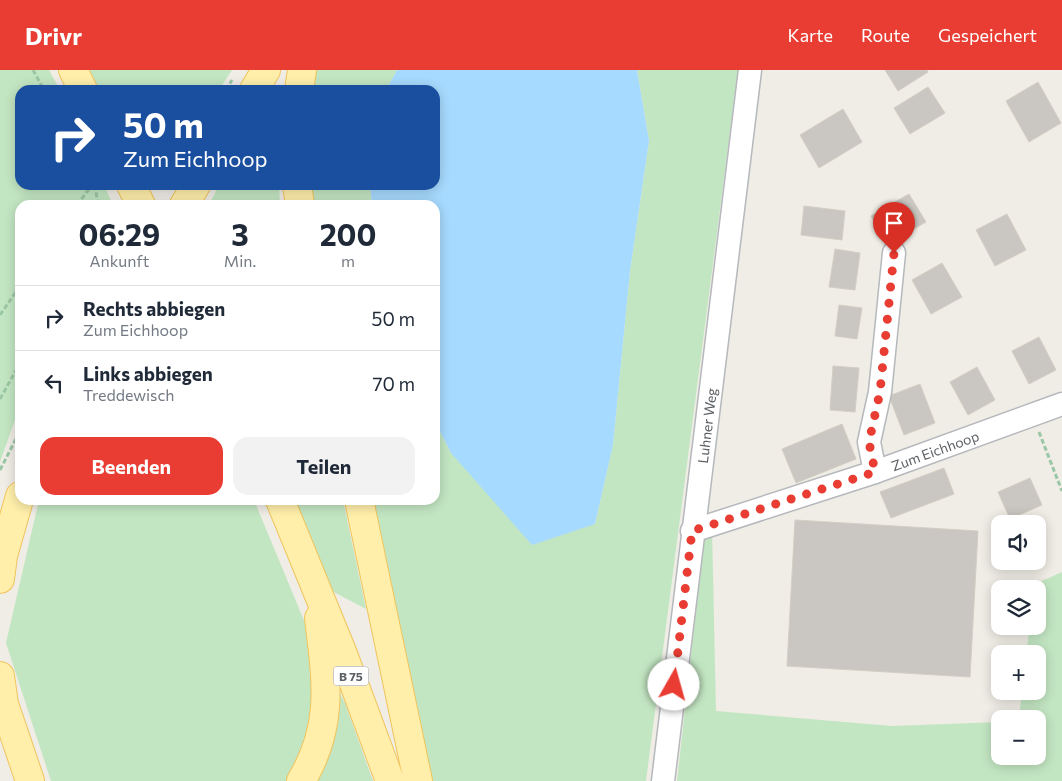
<!DOCTYPE html>
<html lang="de">
<head>
<meta charset="utf-8">
<style>
  body { margin:0; font-family:Commissioner,sans-serif; background:#f2f2f3; color:#1f2937; height:100vh; display:flex; flex-direction:column; font-size:19px; white-space:nowrap }
  * { box-sizing:border-box; margin:0 }
  p { font-size:16px; color:#747a83 }
  .icon { flex:none; width:28px; height:28px; fill:none; stroke:currentColor; stroke-width:2; stroke-linecap:round; stroke-linejoin:round }
  .map { position:relative; flex:1; overflow:hidden }
  .drawer { position:absolute; left:15px; top:130px; width:425px; height:305px; display:flex; flex-direction:column; background:#fff; border-radius:15px; box-shadow:0 2px 12px #0003 }
  .drawer>* { flex:none }
  .hud { position:absolute; left:15px; top:15px; width:425px; height:105px; border-radius:15px; box-shadow:0 2px 12px #0003; background:#1a4fa0; color:#fff; overflow:hidden }
  .fabs { position:absolute; left:991px; top:445px; display:grid; gap:10px }
  .fabs a { display:grid; place-items:center; width:55px; height:55px; border-radius:10px; background:#fff; box-shadow:0 2px 12px #0003; font-size:25px }
  .pin { position:absolute; display:grid; place-items:center; width:42px; height:42px; color:#fff; margin:-51px -21px; border-radius:50% 50% 50% 0; rotate:-45deg; box-shadow:0 0 5px #0007 }
  .pin .icon { rotate:45deg }
  .me { position:absolute; width:55px; margin:-28px; rotate:7deg; stroke-linejoin:round; filter:drop-shadow(0 0 4px #0008) }
  .turn { display:flex; align-items:center; gap:18px; height:105px; padding:0 25px; font-size:22px }
  .turn .icon { width:65px; height:65px; stroke-width:2.5 }
  .turn b { display:block; font-size:35px; line-height:42px }
  .eta { display:flex; justify-content:space-evenly; align-items:center; height:85px; text-align:center }
  .eta b { font-size:30px; font-weight:700; line-height:35px }
  .action { display:flex; gap:10px; margin-top:auto; padding:10px 25px }
  .action a { flex:1; height:58px; border-radius:15px; background:#e93c32; color:#fff; font-size:20px; font-weight:700; line-height:58px; text-align:center }
  .action a+a { background:#f2f2f3; color:#1f2937 }
  ul { padding:0; list-style:none }
  li { display:flex; align-items:center; gap:15px; height:65px; padding:0 25px; border-top:1px solid #e0e1e3 }
  li div { flex:1 }
  li b { display:block; font-size:19px }
  li em { font-style:normal }
  header { display:flex; align-items:center; gap:30px; box-sizing:border-box; height:70px; padding:0 25px; background:#e93c32; color:#fff }
  header strong { font-size:24px }
  nav { display:flex; gap:28px; margin-inline-start:auto; font-size:18px }
  .map>svg:first-child { display:block }
  .green { fill:#c3e6c2 }
  .water { fill:#a6dafe }
  .building { fill:#cac7c2; stroke:#d4cec3 }
  .lines { fill:none; stroke-linecap:round; stroke-linejoin:round }
  .street-casing { stroke:#b5b8bc; stroke-width:25 }
  .primary-casing { stroke:#f1c45c; stroke-width:30 }
  .path { stroke:#9bc7a6; stroke-width:3; stroke-dasharray:5 2.5; stroke-linecap:butt }
  .street { stroke:#fff; stroke-width:22 }
  .primary { stroke:#ffefab; stroke-width:28 }
  .route { stroke:#e93c32; stroke-width:9; stroke-dasharray:0 16.2 }
  .labels { text-anchor:middle; dominant-baseline:central; stroke-width:4; stroke-linejoin:round; paint-order:stroke }
  .shield { fill:#fff; stroke:#8e9093; stroke-width:1 }
  .shield-label { font-size:12px; font-weight:bold; fill:#5d6165 }
  .street-label { font-size:14px; fill:#5d6165; stroke:#fff }
</style>
</head>
<body>
<header>
<strong>Drivr</strong>
<nav><a>Karte</a><a>Route</a><a>Gespeichert</a></nav>
</header>
<div class="map">
<svg width="1062" height="711" viewBox="0 0 1062 711">
  <rect width="100%" height="100%" fill="#efede5"/>
  <g class="green">
    <polygon points="0,0 49,0 60,20 20,20 20,115 104,115 113,135 20,135 20,336 0,392"/>
    <polygon points="88,0 232,0 219,20 98,20"/>
    <polygon points="315,0 397,0 386,20 311,20"/>
    <polygon points="637,0 738,0 646,711 432,711 373,430 435,430 435,352 451,383 595,454 613,375 630,201 649,71"/>
    <polygon points="219,115 279,115 280,135 209,135"/>
    <polygon points="310,115 370,115 372,135 312,135"/>
    <polygon points="39,430 254,430 305,553 345,633 373,711 51,711 6,573"/>
    <polygon points="294,430 343,430 366,539 328,519"/>
    <polygon points="712,459 716,641 892,656 1000,652 1000,686 1038,686 1038,649 1019,649 1022,621 1038,621 1038,584 1026,584 1030,556 1038,556 1038,519 1034,519 1035,514 1062,502 1062,711 677,711 705,460"/>
  </g>
  <polygon class="water" points="397,0 637,0 649,71 630,201 613,375 595,454 532,475 451,383 435,352 435,135 372,135 370,115 435,115 435,20 386,20"/>
  <g class="building">
    <polygon points="885,0 927,0 928,2 898,21"/>
    <polygon points="1038,12 1061,53 1029,72 1006,31"/>
    <polygon points="928,17 945,43 910,64 894,38"/>
    <polygon points="843,39 862,72 819,98 800,65"/>
    <polygon points="909,124 926,152 887,174 871,146"/>
    <polygon points="804,136 845,141 842,170 801,165"/>
    <polygon points="1007,144 1026,180 995,196 976,160"/>
    <polygon points="835,179 860,183 855,220 829,217"/>
    <polygon points="942,193 962,227 931,244 912,210"/>
    <polygon points="839,235 862,238 857,269 835,266"/>
    <polygon points="1039,267 1056,300 1029,314 1012,281"/>
    <polygon points="833,296 859,298 855,342 830,340"/>
    <polygon points="977,297 995,330 968,345 950,312"/>
    <polygon points="920,314 935,353 904,365 889,326"/>
    <polygon points="842,354 856,389 796,413 782,379"/>
    <polygon points="944,398 954,424 891,448 880,422"/>
    <polygon points="1030,408 1042,435 1010,449 998,422"/>
    <polygon points="795,450 978,461 970,607 787,596"/>
  </g>
  <g class="lines">
    <defs>
      <g id="street">
        <polyline points="875,402 869,372 880,322 894,183"/>
        <path id="s1" d="M692 461 875 402 1062 334"/>
        <path id="s2" d="M663 711 750 0"/>
      </g>
      <g id="primary">
        <polyline points="73,0 83,20"/>
        <polyline points="254,20 266,0"/>
        <polyline points="299,20 302,0"/>
        <polyline points="131,115 141,135"/>
        <polyline points="297,115 300,135"/>
        <polyline points="184,135 196,115"/>
        <polyline points="280,430 343,584 390,711"/>
        <polyline points="359,430 418,711"/>
        <polyline points="0,509 3,486 20,426"/>
        <polyline points="0,606 4,634 30,711"/>
        <path d="M301 711C335 655 326 609 319 548"/>
      </g>
    </defs>
    <use href="#street" class="street-casing"/>
    <use href="#primary" class="primary-casing"/>
    <g class="path">
      <polyline points="33,0 44,20"/>
      <polyline points="226,20 232,10"/>
      <polyline points="95,115 98,135"/>
      <polyline points="77,135 92,115"/>
      <polyline points="0,245 20,216"/>
      <polyline points="0,329 20,293"/>
      <polyline points="1039,362 1062,421"/>
      <polyline points="0,400 20,361"/>
    </g>
    <use href="#street" class="street"/>
    <use href="#primary" class="primary"/>
  </g>
  <g class="lines">
    <polyline class="route" points="674,615 692,461 875,402 869,372 880,322 894,183"/>
  </g>
  <g class="labels">
    <rect class="shield" x="333.5" y="596.5" width="35" height="19" rx="4"/>
    <g class="shield-label">
      <text x="351" y="606">B 75</text>
    </g>
    <g class="street-label">
      <text stroke="none"><textPath href="#s2" startOffset="358">Luhner Weg</textPath></text>
      <text stroke="none"><textPath href="#s1" startOffset="256">Zum Eichhoop</textPath></text>
    </g>
  </g>
</svg>
<div class="fabs">
<a><svg class="icon" aria-label="sound" viewBox="0 0 24 24"><path d="M4 9h4l5-4v14l-5-4H4zM17 9q2 3 0 6"/></svg></a>
<a><svg class="icon" aria-label="layers" viewBox="0 0 24 24"><path d="M12 4l9 5-9 5-9-5zM3 14l9 5 9-5"/></svg></a>
<a>+</a>
<a>−</a>
</div>
<div class="pin" style="left:894px;top:183px;background:#d93025"><svg class="icon" aria-label="arrive" viewBox="0 0 24 24"><path d="M6 21V4h12l-3 4 3 4H6"/></svg></div>
<svg class="me" style="left:674px;top:615px" viewBox="-20 -20 40 40"><circle r="19" fill="#fff"/><path d="M0-13L10 11 0 6-10 11z" fill="#e93c32"/></svg>
<div class="hud">
<div class="turn"><svg class="icon" aria-label="right" viewBox="0 0 24 24"><path d="M7 20v-9h11M14 6l5 5-5 5"/></svg><div><b>50 m</b>Zum Eichhoop</div></div>
</div>
<section class="drawer">
<div class="eta">
<div><b>06:29</b><p>Ankunft</p></div>
<div><b>3</b><p>Min.</p></div>
<div><b>200</b><p>m</p></div>
</div>
<ul>
<li><svg class="icon" aria-label="right" viewBox="0 0 24 24"><path d="M7 20v-9h11M14 6l5 5-5 5"/></svg><div><b>Rechts abbiegen</b><p>Zum Eichhoop</p></div><em>50 m</em></li>
<li><svg class="icon" aria-label="left" viewBox="0 0 24 24"><path d="M17 20v-9H6M10 6l-5 5 5 5"/></svg><div><b>Links abbiegen</b><p>Treddewisch</p></div><em>70 m</em></li>
</ul>
<div class="action"><a>Beenden</a><a>Teilen</a></div>
</section>
</div>
</body>
</html>
